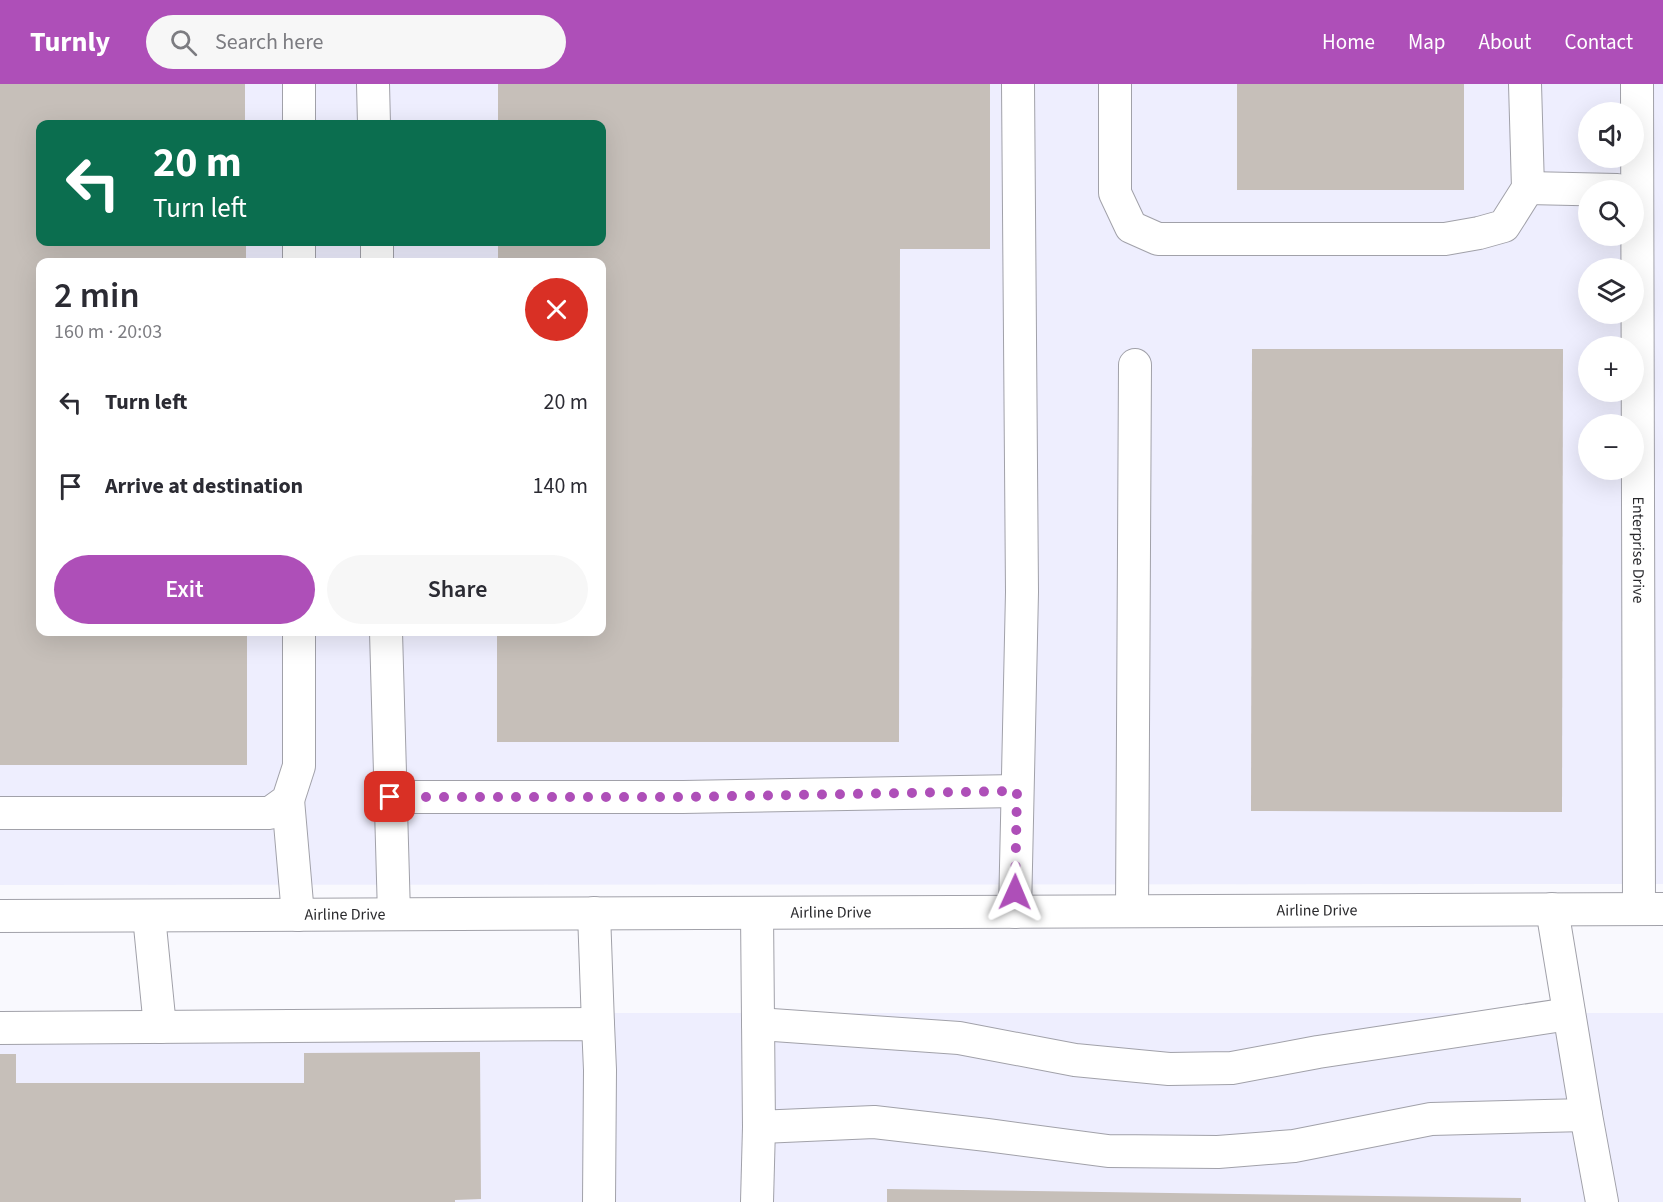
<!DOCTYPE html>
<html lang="en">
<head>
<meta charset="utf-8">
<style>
  body { margin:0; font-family:"Source Sans 3",sans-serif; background:#f7f7f7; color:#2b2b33; height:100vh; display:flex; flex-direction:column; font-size:22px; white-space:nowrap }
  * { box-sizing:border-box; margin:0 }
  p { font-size:20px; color:#7c7c81 }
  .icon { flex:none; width:33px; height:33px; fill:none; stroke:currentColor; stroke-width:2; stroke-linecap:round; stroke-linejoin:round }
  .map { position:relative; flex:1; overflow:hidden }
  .details { position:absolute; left:36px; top:174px; width:570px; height:378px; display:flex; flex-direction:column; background:#fff; border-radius:12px; box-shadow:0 6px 24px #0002 }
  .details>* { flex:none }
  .top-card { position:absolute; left:36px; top:36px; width:570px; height:126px; border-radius:12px; box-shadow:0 6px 24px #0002; background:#0b6e4f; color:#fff; overflow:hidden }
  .buttons { position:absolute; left:1578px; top:18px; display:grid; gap:12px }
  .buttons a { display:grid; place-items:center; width:66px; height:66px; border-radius:50%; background:#fff; box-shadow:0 6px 24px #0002; font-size:30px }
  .pin { position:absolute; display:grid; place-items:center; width:51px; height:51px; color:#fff; margin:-26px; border-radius:12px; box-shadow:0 3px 9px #0006 }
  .me { position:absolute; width:66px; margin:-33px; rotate:1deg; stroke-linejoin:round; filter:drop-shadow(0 0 4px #0008) }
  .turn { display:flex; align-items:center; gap:21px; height:126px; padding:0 18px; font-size:27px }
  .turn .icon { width:78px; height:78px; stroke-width:2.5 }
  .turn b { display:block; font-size:42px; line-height:51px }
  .round { display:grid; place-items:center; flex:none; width:63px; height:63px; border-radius:32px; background:#f7f7f7 }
  .headline { display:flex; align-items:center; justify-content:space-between; height:102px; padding:0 18px }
  h1 { font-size:36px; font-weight:600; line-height:45px }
  .cta { display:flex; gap:12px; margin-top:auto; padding:12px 18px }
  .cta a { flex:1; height:69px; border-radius:36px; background:#ae4fb8; color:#fff; font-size:24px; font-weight:600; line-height:69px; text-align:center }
  .cta a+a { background:#f7f7f7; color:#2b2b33 }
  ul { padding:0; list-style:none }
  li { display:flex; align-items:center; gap:18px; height:84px; padding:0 18px }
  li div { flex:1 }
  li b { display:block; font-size:22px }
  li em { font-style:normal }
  header { display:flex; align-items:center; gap:36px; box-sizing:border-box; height:84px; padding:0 30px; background:#ae4fb8; color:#fff }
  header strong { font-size:28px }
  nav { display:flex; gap:33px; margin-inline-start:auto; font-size:21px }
  .search { width:420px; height:54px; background:#f7f7f7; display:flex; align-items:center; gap:15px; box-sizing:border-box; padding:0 21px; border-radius:33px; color:#7c7c81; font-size:22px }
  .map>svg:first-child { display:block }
  .built { fill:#eeeefe; fill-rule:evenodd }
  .building { fill:#c6bfb9 }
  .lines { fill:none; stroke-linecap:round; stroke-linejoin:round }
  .minor-casing { stroke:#a1a1a9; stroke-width:34 }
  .minor { stroke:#fff; stroke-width:32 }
  .route { stroke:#ae4fb8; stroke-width:10; stroke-dasharray:0 18 }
  .labels { text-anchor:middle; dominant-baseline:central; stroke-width:6; stroke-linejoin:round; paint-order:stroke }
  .street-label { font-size:16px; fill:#29292c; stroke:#f9f9fe }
</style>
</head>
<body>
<header>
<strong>Turnly</strong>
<div class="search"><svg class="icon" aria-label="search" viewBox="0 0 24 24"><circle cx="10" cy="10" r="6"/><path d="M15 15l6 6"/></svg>Search here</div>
<nav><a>Home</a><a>Map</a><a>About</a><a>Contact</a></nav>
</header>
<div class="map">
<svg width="1663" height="1118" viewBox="0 0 1663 1118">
  <rect width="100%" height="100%" fill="#f9f9fe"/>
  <g class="built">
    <path d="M0 0H1663V800L0 801ZM1588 28H1634V74H1588ZM40 40H602V158H40ZM1588 106H1634V152H1588ZM40 178H602V548H40ZM1588 184H1634V230H1588ZM1588 262H1634V308H1588ZM1588 340H1634V386H1588Z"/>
    <rect x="0" y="929" width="1663" height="189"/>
  </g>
  <g class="building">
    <polygon points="0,0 245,0 245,40 40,40 40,158 246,158 246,178 40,178 40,548 247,548 247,681 0,681"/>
    <polygon points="498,0 990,0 990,165 900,165 899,658 497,658 497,548 602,548 602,178 498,178 498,158 602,158 602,40 498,40"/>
    <rect x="1237" y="0" width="227" height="106"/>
    <polygon points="1252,265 1563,265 1562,728 1251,727"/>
    <polygon points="480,968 481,1115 455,1116 455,1118 0,1118 0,970 16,970 16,999 304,999 304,969"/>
    <polygon points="887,1105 1521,1114 1521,1118 887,1118"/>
  </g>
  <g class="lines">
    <defs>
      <g id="minor">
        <polyline points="299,0 299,40"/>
        <polyline points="373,0 374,40"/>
        <polyline points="1115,0 1115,109 1131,143 1158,155 1445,155 1479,149 1504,142 1528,104 1525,0"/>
        <path id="s1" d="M1637 0 1639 825"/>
        <polyline points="1528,104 1617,106"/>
        <polyline points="299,158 299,178"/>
        <polyline points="377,158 377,178"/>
        <polyline points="386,548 394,830"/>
        <polyline points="390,713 683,713 1017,707"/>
        <polyline points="288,716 298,831"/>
        <polyline points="0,729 270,729 288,716 299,682 299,548"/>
        <polyline points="1132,827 1135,281"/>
        <polyline points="1015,828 1022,508 1018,0"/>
        <polyline points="594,829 598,940"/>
        <polyline points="757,829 759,1043 874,1038 987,1051 1108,1067 1218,1068 1294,1062 1431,1035 1586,1031 1552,825"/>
        <path id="s2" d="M0 832 1663 825"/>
        <polyline points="149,832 160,943"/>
        <polyline points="758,940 959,954 1075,976 1169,985 1232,984 1318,968 1569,930"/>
        <polyline points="0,944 598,940 600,986 599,1118"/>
        <polyline points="1586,1031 1602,1118"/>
        <polyline points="757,1118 759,1043"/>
      </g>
    </defs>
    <use href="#minor" class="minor-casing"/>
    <use href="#minor" class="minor"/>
  </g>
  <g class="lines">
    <polyline class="route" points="390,713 683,713 1017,707 1015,808"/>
  </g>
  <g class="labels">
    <g class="street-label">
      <text stroke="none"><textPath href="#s1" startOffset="466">Enterprise Drive</textPath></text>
      <text stroke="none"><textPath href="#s2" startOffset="1317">Airline Drive</textPath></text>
      <text stroke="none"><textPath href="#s2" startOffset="831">Airline Drive</textPath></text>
      <text stroke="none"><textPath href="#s2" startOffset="345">Airline Drive</textPath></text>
    </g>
  </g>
</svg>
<div class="buttons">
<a><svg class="icon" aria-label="sound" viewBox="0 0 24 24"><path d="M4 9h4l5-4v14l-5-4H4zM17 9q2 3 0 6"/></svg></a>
<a><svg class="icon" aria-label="search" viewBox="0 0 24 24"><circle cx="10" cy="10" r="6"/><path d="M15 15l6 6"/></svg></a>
<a><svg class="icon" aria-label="layers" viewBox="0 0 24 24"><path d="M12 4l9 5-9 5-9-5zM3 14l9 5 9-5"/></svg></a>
<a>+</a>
<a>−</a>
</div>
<div class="pin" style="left:390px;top:713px;background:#d93025"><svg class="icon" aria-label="arrive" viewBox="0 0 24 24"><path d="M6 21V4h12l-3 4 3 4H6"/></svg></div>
<svg class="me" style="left:1015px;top:808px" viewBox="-20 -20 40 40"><path d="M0-17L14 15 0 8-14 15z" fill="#ae4fb8" stroke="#fff" stroke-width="4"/></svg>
<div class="top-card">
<div class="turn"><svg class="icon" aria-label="left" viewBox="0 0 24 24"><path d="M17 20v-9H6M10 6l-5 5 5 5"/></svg><div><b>20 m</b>Turn left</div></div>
</div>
<section class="details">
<div class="headline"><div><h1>2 min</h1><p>160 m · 20:03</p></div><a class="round" style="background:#d93025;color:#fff"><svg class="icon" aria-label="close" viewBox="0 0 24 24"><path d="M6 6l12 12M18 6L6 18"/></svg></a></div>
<ul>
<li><svg class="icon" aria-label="left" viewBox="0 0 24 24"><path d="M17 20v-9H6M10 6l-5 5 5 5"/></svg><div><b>Turn left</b></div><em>20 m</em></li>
<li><svg class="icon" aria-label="arrive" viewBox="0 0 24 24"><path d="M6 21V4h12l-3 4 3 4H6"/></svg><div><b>Arrive at destination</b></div><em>140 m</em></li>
</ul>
<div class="cta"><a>Exit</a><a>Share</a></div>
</section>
</div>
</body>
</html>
